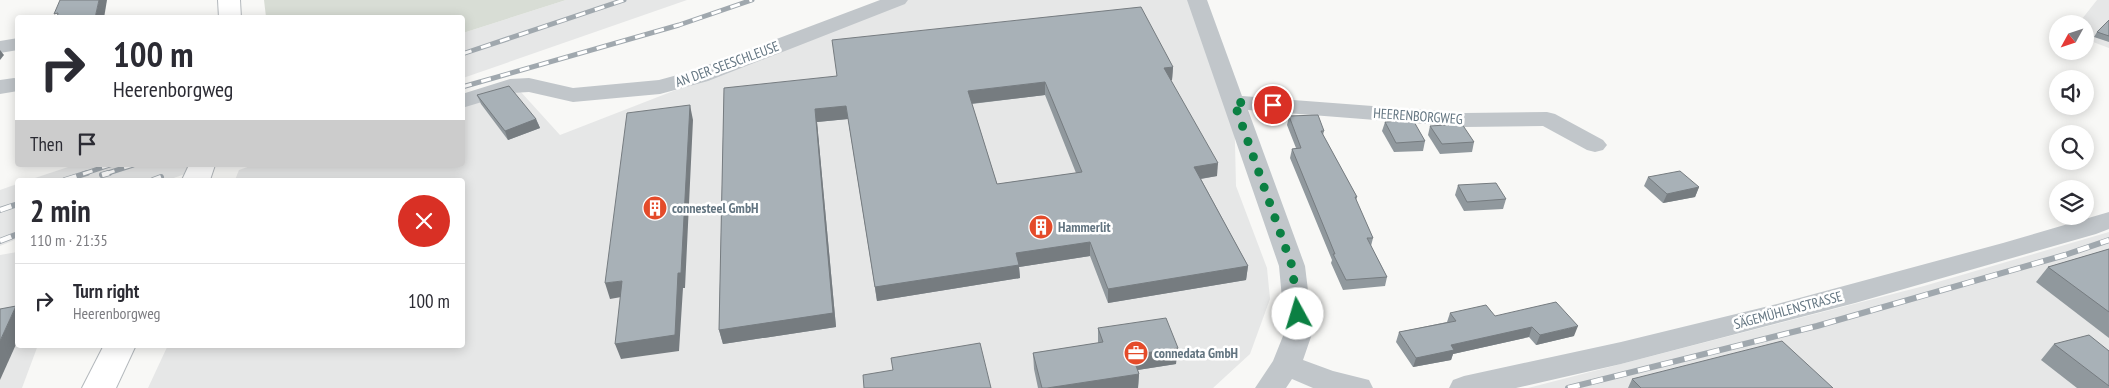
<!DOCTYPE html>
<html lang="en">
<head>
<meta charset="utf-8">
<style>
  body { margin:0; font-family:"PT Sans Narrow",sans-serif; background:#f2f2f3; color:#2b2b33; height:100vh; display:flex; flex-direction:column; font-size:19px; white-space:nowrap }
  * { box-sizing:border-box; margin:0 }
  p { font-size:16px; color:#7c7c81 }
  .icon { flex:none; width:28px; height:28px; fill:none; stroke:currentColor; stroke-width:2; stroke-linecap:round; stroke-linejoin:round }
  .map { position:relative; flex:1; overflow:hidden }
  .details { position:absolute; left:15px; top:178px; width:450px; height:170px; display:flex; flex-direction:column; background:#fff; border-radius:5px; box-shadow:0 2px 12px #0003 }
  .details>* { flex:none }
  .banner { position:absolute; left:15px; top:15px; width:450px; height:152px; border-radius:5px; box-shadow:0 2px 12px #0003; background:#fff; color:#2b2b33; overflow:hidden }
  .needle { width:32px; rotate:230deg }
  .controls { position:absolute; left:2049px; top:15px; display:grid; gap:10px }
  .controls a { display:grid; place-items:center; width:45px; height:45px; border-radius:50%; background:#fff; box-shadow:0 2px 12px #0003; font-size:25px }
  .pin { position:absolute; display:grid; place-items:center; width:42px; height:42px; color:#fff; margin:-21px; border:2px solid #fff; border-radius:50%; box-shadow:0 1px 5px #0007 }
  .me { position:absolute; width:55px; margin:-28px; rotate:354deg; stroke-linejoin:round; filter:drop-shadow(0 0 4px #0008) }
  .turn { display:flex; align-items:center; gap:18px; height:105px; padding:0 15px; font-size:22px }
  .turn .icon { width:65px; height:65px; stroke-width:2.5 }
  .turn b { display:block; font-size:35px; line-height:42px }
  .then { display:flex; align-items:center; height:48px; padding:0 15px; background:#0003; gap:10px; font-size:19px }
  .round { display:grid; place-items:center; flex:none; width:52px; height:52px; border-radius:26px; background:#f2f2f3 }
  .summary { display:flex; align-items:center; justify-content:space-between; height:85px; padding:0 15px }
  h1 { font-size:30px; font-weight:700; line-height:38px }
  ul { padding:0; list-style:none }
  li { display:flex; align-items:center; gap:15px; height:75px; padding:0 15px; border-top:1px solid #e1e1e2 }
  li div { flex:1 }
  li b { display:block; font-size:19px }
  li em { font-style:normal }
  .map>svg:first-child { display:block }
  .built { fill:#e6e7e7 }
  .green { fill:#d8ddd5 }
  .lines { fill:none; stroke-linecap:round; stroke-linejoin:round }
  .major-casing { stroke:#b3b8bc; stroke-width:2 }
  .minor { fill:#c1c6ca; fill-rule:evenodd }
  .major { fill:#fff; fill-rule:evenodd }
  .rail-far1-casing { stroke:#a0a8ae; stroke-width:5 }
  .rail-casing { stroke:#a0a8ae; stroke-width:6 }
  .rail-far1 { stroke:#fff; stroke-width:3; stroke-dasharray:10; stroke-linecap:butt }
  .rail { stroke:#fff; stroke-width:4.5; stroke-dasharray:12; stroke-linecap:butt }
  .wall { fill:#90989d; fill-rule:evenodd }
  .shaded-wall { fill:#767c80 }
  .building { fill:#a8b1b7; stroke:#767c80; fill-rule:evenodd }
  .route { stroke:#0b8043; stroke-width:9; stroke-dasharray:0 16.2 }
  .labels { text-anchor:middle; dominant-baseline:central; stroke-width:5; stroke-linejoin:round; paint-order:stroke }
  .street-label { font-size:14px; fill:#637581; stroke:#fff }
  .poi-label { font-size:14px; font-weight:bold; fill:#637581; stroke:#fff; text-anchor:start }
</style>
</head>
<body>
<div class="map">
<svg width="2109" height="388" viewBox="0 0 2109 388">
  <rect width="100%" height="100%" fill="#f8f8f6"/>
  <g class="built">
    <polygon points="566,0 687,0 463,78 463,33"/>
    <polygon points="908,0 1189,0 1234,102 1236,186 1267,268 1270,299 1250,354 1213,388 148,388 168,345 462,345 462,180 235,180 239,170 253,165 462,165 463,96 510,80 560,135"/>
    <polygon points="2097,0 2109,0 2109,48 2085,39 2085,24 2078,24"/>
    <polygon points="74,165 211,165 168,180 29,180"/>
    <polygon points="17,184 17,239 0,246 0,190"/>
    <polygon points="2109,232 2109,388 1528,388 1924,286"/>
    <polygon points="17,252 18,345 38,345 22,388 0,388 0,255"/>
  </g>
  <polygon class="green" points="264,0 566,0 463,33 462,18 266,17"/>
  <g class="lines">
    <defs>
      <g id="major">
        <polygon points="218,0 240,0 241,18 219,18"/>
        <polygon points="189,165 215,165 210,180 182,180"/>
        <polygon points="104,345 136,345 116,388 82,388"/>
      </g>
    </defs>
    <use href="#major" class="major-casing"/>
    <g class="minor">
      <polygon points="880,0 908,0 905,4 708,81 660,94 573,102 529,92 512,93 462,108 462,94 510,79 529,78 573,88 659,80 692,71"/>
      <polygon points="1187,0 1207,0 1242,96 1465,113 1547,112 1555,114 1603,140 1607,145 1603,150 1595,152 1587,150 1543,126 1465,127 1248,110 1305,266 1313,331 1303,360 1333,371 1369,380 1373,388 1313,388 1292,379 1286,388 1255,388 1273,361 1285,331 1279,266"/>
      <polygon points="18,38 18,50 0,53 0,41"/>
      <polygon points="14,78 18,79 18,91 0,94 0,80"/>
      <polygon points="2109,212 2109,229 2096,234 1855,303 1621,364 1516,388 1449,388 1453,380 1464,376 1621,342 1777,304 2003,243"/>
    </g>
    <use href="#major" class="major"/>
    <defs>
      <g id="rail-far1">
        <polyline points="462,54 624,0"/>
        <polyline points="462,87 679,25 752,0"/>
        <polyline points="83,174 110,165"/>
        <polyline points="105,174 133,165"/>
      </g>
      <g id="rail">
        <polyline points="102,175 109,173"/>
        <polyline points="65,180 87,173"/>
        <polyline points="153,180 161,177"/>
        <polyline points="0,210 18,204"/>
        <polyline points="0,241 18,234"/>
        <polyline points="1568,388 1817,326 2065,255 2109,240"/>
      </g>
    </defs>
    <use href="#rail-far1" class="rail-far1-casing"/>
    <use href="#rail" class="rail-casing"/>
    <use href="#rail-far1" class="rail-far1"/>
    <use href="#rail" class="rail"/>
  </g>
  <g class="wall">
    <polygon points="2109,20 2109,42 2094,37 2097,32"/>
    <path d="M1173 67 1172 80H1171L1217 176 1201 179 1248 266 1246 280 1108 303 1090 256 1019 267 1020 278 877 301 848 119 817 122 836 327 723 344 719 330 724 88ZM1045 95 1076 173 997 184 972 104Z"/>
    <polygon points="477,95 536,119 540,128 508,140 481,104"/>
    <polygon points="1289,116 1324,131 1323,135 1357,197 1356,201 1373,238 1371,246 1387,277 1385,286 1343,290 1331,263 1332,260 1290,158 1292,149 1296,148 1287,125"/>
    <polygon points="1385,122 1425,141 1423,151 1394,152 1382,131"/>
    <polygon points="1430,126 1474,142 1472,152 1440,154 1428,135"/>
    <polygon points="1648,177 1699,187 1695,197 1663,203 1644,186"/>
    <polygon points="1458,185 1506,199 1503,209 1464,211 1455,195"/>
    <polygon points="2109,249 2109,338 2036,282 2048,267"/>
    <polygon points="1450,313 1495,316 1574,336 1536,345 1529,337 1453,354 1451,360 1413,367 1396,342 1399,332 1447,322"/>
    <polygon points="1098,328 1176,364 1138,370 1139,374 1138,388 1038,388 1034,369 1033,353 1098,343"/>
    <polygon points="2054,344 2109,351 2109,388 2077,388 2041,360"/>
    <polygon points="1632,379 1833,388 1628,388"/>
  </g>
  <g class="shaded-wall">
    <polygon points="99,0 107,0 104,18 95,18"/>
    <polygon points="0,50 4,55 0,60"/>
    <polygon points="1173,67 1172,80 1164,81 1164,68"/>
    <polygon points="1045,82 1045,95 968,104 968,91"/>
    <polygon points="690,105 693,120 685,288 683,288 679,351 621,359 615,344"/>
    <polygon points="846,106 848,119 817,122 836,327 723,344 719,330 815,109"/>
    <polygon points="536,119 540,128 508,140 505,131"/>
    <polygon points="1218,163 1217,176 1193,180 1194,167"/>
    <polygon points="1699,187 1695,197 1663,203 1667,194"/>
    <polygon points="1090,242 1090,256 1019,267 1020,278 877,301 875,287 1016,253"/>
    <polygon points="1248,266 1246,280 1108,303 1108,289"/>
    <polygon points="622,281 627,296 610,299 605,283"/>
    <polygon points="16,306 18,308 18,340 0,380 0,341"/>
    <polygon points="1578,326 1574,336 1536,345 1540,335"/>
    <polygon points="1532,327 1529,337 1453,354 1451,360 1413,367 1416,358 1451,345"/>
    <polygon points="1178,348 1176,364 1131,371 1132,355"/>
    <polygon points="1139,374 1138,388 1047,388"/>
  </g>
  <g class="building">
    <polygon points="60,0 99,0 95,18 57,18 58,13 54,14"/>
    <path d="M1141 7 1173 67 1164 68 1218 163 1194 167 1248 266 1108 289 1090 242 1016 253 1019 265 875 287 846 106 815 109 833 313 719 330 724 88 837 76 832 40ZM1045 82 1082 172 997 184 968 91Z"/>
    <polygon points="2109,20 2109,36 2097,32"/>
    <polygon points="509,86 536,119 505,131 477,95"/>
    <polygon points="690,105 681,273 678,273 675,335 615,344 622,281 605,283 627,113"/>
    <polygon points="1318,115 1324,131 1321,131 1357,197 1355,197 1373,238 1367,238 1387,277 1346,280 1333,254 1335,254 1292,149 1301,148 1289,116"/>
    <polygon points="1413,120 1425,141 1396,143 1385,122"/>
    <polygon points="1462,124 1474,142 1442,144 1430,126"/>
    <polygon points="1680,171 1699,187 1667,194 1648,177"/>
    <polygon points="1496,183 1506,199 1467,202 1458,185"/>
    <polygon points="2109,249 2109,312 2048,267"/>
    <polygon points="1556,302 1578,326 1540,335 1532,327 1451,345 1454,350 1416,358 1399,332 1456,321 1450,313 1486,305 1495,316"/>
    <polygon points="16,306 0,341 0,309"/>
    <polygon points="1166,318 1178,348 1132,355 1139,374 1047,388 1042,388 1033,353 1103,342 1098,328"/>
    <polygon points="2089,335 2109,351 2109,386 2054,344"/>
    <polygon points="1782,341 1833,388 1641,388 1632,379"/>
    <polygon points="980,343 991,388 864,388 863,375 893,370 891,358"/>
  </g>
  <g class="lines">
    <polyline class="route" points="1273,105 1234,102 1292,266 1298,314"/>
  </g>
  <defs>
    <symbol id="building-disc" viewBox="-11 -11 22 22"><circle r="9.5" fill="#e44b2a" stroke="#fff"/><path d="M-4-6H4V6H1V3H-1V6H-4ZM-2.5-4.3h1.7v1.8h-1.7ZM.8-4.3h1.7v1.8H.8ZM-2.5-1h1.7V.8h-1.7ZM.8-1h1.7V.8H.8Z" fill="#fff"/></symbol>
    <symbol id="office-disc" viewBox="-11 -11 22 22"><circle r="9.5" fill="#e44b2a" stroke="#fff"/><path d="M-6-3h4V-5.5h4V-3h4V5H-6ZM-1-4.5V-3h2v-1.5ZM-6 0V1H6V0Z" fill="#fff"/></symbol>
  </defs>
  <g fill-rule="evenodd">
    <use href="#building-disc" x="641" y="194" width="28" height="28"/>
    <use href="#building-disc" x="1027" y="213" width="28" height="28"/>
    <use href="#office-disc" x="1122" y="339" width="28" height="28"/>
  </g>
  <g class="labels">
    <g class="street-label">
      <text transform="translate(727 64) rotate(-20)">AN DER SEESCHLEUSE</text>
      <text transform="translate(1418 116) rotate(4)">HEERENBORGWEG</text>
      <text transform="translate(1788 310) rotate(-15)">SÄGEMÜHLENSTRASSE</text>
    </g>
    <g class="poi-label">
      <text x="672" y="208">connesteel GmbH</text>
      <text x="1058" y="227">Hammerlit</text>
      <text x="1154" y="353">connedata GmbH</text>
    </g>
  </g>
</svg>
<div class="controls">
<a><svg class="needle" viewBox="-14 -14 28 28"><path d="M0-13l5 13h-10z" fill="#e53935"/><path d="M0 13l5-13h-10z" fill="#7c7c81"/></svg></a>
<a><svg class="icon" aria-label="sound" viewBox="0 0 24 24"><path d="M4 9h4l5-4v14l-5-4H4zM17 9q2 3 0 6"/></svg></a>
<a><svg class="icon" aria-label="search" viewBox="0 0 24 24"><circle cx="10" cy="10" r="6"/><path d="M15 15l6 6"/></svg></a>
<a><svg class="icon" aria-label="layers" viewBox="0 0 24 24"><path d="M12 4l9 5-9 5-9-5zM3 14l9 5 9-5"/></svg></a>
</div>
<div class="pin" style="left:1273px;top:105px;background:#d93025"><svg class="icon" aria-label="arrive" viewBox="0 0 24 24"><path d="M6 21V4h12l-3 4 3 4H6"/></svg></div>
<svg class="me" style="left:1298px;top:314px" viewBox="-20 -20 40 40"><circle r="19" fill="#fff"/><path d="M0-13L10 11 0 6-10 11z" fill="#0b8043"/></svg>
<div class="banner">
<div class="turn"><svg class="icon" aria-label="right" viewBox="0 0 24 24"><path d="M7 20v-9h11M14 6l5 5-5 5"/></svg><div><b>100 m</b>Heerenborgweg</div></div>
<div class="then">Then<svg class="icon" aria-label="arrive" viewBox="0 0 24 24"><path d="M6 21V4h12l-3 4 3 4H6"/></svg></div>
</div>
<section class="details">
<div class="summary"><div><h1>2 min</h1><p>110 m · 21:35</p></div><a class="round" style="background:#d93025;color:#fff"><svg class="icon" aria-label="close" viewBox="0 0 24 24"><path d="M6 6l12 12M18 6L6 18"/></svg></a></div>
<ul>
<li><svg class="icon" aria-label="right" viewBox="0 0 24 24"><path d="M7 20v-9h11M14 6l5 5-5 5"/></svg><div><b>Turn right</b><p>Heerenborgweg</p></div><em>100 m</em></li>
</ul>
</section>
</div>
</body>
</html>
